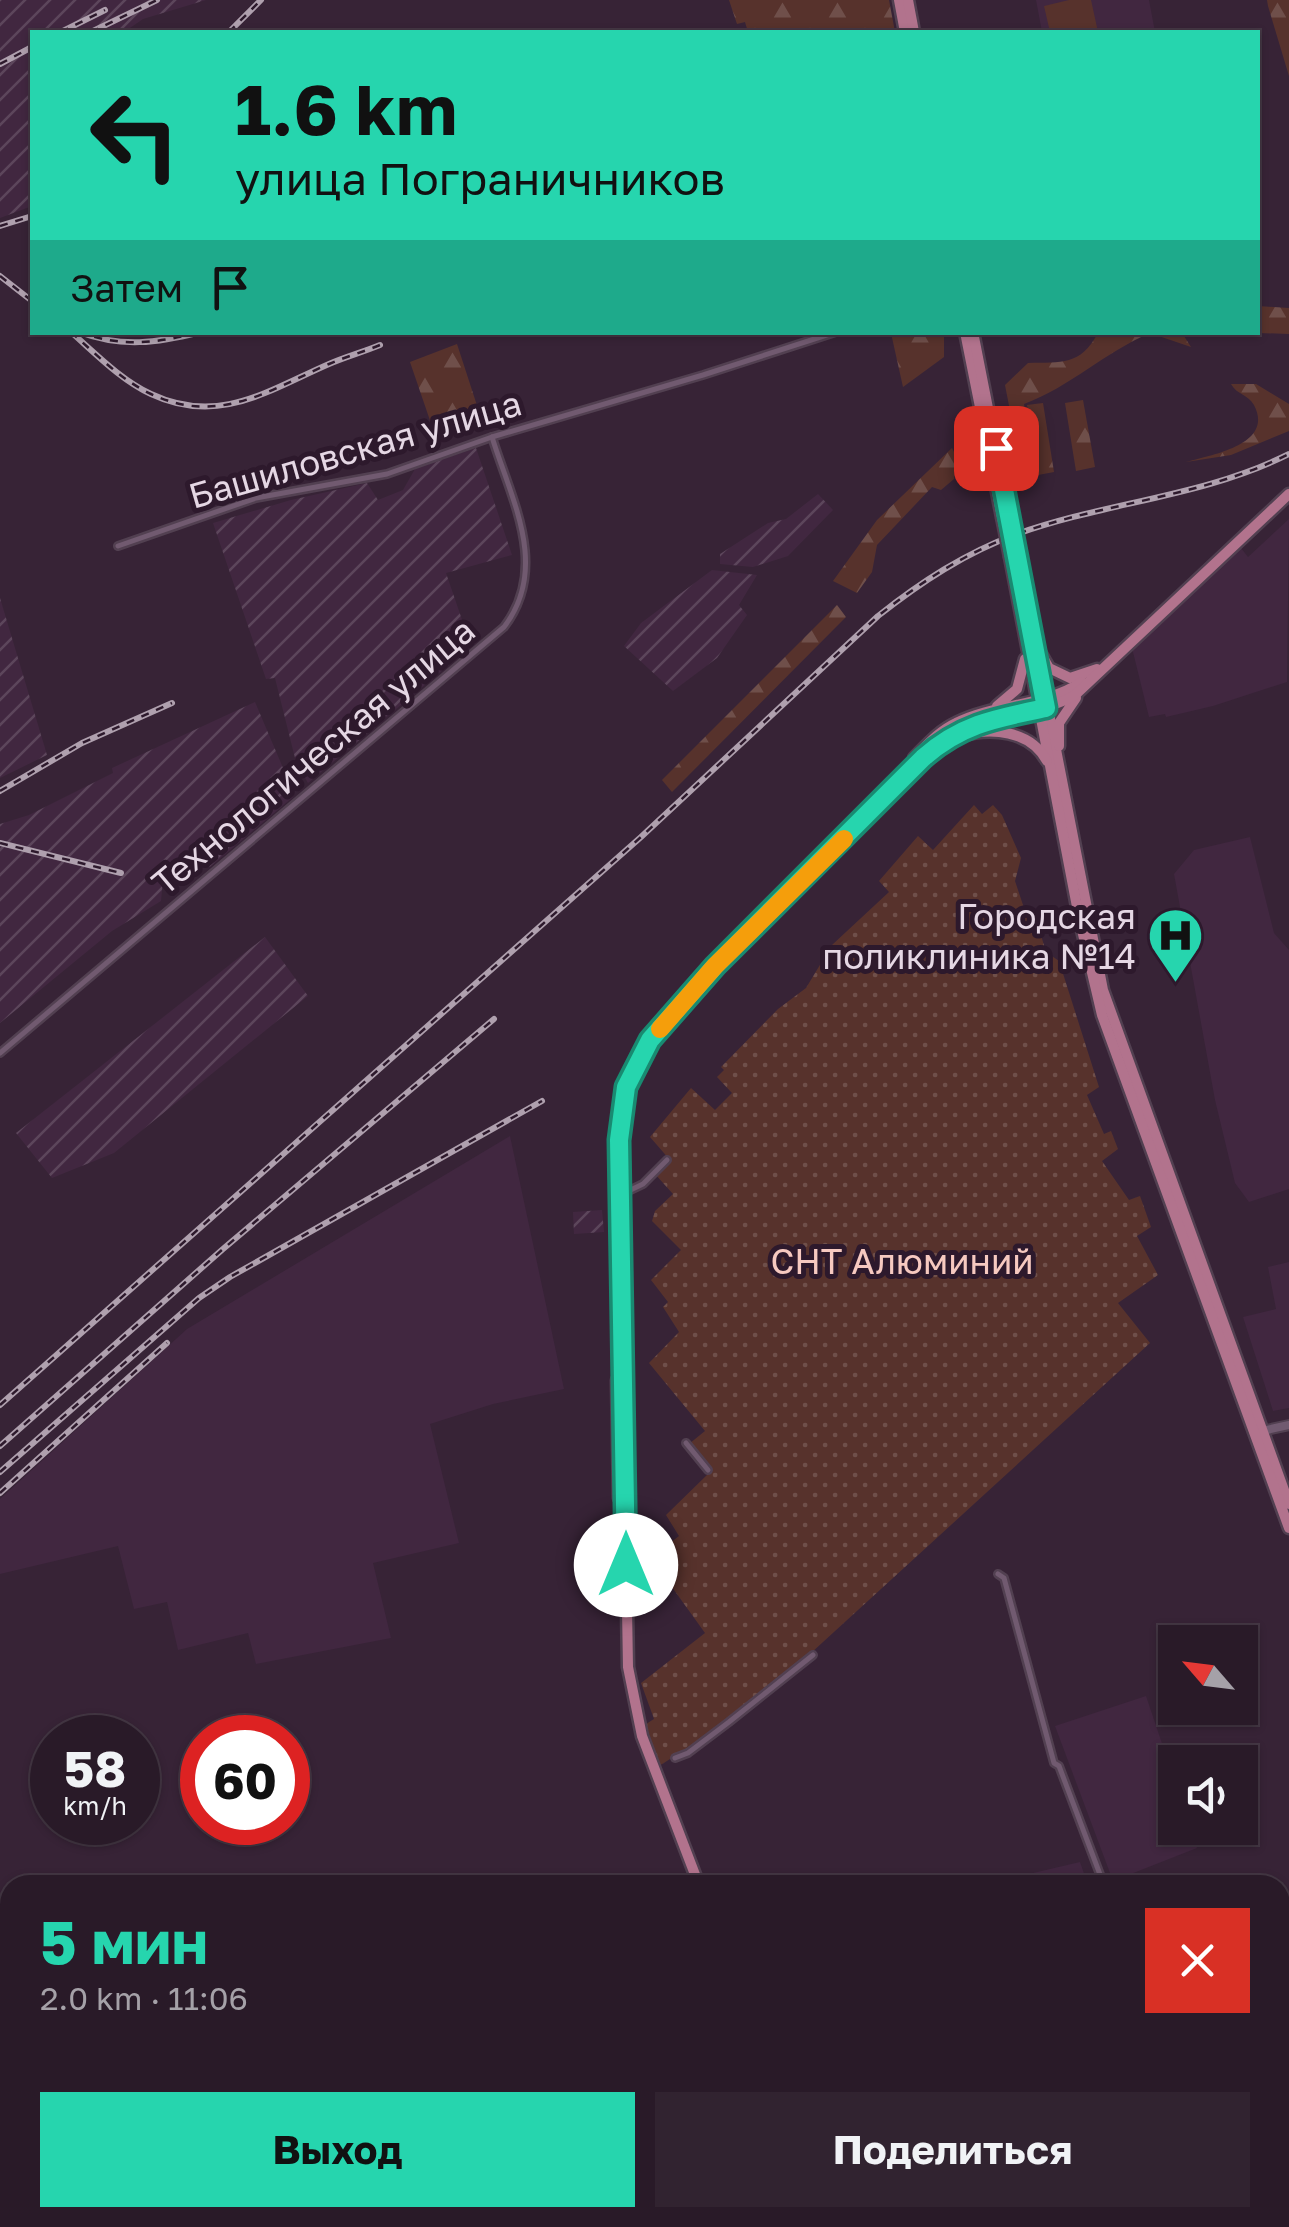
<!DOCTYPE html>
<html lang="ru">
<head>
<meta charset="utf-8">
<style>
  body { margin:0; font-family:"Golos Text",sans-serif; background:#312330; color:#f1f3f6; height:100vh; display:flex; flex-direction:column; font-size:38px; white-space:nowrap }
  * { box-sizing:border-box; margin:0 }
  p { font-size:32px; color:#a5a1a8 }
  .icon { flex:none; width:55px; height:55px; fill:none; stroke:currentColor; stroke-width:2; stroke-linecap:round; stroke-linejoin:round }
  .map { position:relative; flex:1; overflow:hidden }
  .drawer { position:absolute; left:0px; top:1875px; width:1290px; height:352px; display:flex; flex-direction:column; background:#291a28; border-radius:30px 30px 0 0; box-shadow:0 2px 8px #0004,0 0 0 2px #453845 }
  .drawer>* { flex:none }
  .banner { position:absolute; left:30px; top:30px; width:1230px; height:305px; border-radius:0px; box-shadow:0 2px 8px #0004,0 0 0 2px #453845; background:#26d5ae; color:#111; overflow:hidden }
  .needle { width:65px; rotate:298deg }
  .tools { position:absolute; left:1158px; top:1625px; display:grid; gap:20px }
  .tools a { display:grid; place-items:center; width:100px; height:100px; border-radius:0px; background:#291a28; box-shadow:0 2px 8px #0004,0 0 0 2px #453845; font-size:50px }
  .speed { position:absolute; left:30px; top:1715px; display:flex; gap:20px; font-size:50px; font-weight:700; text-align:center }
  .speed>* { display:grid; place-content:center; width:130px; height:130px; border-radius:50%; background:#291a28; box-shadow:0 2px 8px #0004,0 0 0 2px #453845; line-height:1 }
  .speed small { font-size:25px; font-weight:400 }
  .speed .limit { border:15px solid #d22; background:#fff; color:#111 }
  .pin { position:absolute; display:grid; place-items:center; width:85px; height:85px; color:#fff; margin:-42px; border-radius:20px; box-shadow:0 5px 15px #0006 }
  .me { position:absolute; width:110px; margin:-55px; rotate:0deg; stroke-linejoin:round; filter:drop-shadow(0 0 8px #0008) }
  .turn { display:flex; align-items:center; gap:35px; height:210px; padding:0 40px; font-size:45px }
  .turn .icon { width:130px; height:130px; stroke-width:2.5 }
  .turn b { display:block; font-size:70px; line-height:85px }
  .then { display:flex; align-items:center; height:95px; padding:0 40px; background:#0003; gap:20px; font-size:38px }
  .round { display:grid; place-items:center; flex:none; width:105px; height:105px; border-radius:0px; background:#312330 }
  .overview { display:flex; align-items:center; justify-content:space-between; height:170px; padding:0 40px }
  h1 { font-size:60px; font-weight:700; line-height:75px; color:#26d5ae }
  .cta { display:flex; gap:20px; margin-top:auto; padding:20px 40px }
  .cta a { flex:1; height:115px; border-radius:0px; background:#26d5ae; color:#111; font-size:40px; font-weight:700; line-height:115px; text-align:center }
  .cta a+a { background:#312330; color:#f1f3f6 }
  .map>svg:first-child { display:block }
  .built { fill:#412740 }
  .industrial { fill:url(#industrial-furrows) }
  .green { fill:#57322c }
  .forest { fill:url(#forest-firs) }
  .garden { fill:url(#garden-dots) }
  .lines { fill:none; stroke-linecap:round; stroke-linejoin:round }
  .street-casing { stroke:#524051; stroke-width:10 }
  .secondary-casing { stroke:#524051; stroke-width:12 }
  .primary-casing { stroke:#524051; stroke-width:15 }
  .street { stroke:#715a70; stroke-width:5 }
  .secondary { stroke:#715a70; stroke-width:8 }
  .primary { stroke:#b2738d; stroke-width:10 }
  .rail-casing { stroke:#afa0ae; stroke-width:6 }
  .rail { stroke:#2d192c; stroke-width:2.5; stroke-dasharray:8; stroke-linecap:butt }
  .primary-bridge-casing { stroke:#524051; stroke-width:15; stroke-linecap:butt }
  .primary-bridge { stroke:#b2738d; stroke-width:10 }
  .route-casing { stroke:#198a71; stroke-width:25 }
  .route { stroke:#26d5ae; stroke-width:18 }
  .slow { stroke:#f59e0b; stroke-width:18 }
  .labels { text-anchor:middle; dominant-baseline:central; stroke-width:10; stroke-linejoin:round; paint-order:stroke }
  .street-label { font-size:35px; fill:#e5d7e4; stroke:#2d192c }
  .poi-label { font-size:35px; fill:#e5d7e4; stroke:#2d192c; text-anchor:end }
  .park-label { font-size:35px; fill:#f6c9c0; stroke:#2d192c }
</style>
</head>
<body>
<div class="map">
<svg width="1289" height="2227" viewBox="0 0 1289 2227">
  <defs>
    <pattern id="industrial-furrows" width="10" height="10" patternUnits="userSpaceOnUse" patternTransform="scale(2.5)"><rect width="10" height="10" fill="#412740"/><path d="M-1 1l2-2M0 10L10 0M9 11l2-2" fill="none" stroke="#5c465b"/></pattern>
    <pattern id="forest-firs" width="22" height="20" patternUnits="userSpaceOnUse" patternTransform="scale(2.5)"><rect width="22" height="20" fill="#57322c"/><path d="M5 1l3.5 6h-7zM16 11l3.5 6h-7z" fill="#6f4f4a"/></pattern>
    <pattern id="garden-dots" width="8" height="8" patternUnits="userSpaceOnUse" patternTransform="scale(2.5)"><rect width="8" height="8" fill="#57322c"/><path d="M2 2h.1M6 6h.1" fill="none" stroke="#6f4f4a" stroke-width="1.8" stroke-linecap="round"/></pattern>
  </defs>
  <rect width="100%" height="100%" fill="#372336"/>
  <g class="built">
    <polygon points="1036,0 1149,0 1155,32 1042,32"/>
    <polygon points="1289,519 1287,682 1213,706 1166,717 1165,714 1149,717 1132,648 1241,548 1248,557"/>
    <polygon points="1250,837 1274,933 1289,950 1289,1189 1249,1202 1235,1183 1215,1100 1174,874 1194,850"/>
    <polygon points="510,1136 564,1389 493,1404 430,1424 459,1543 373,1563 391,1638 256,1664 248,1633 178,1650 167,1602 134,1609 118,1546 0,1574 0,1499 187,1329"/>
    <polygon points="1289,1262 1289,1408 1273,1411 1243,1317 1276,1309 1268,1267"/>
    <polygon points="1146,1696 1175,1782 1175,1828 1190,1828 1197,1848 1113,1881 1055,1726"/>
    <polygon points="1080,1862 1088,1885 982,1885"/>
    <polygon points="1289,1922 1289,1982 1280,1985 1280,1925"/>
  </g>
  <g class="industrial">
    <polygon points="0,0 206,0 143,19 124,32 32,32 32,206 0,218"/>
    <polygon points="476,448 512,555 446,573 471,646 308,783 296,762 275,678 266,679 213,523 291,500 367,483 378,500 403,490 415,469"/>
    <polygon points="818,494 833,510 788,556 753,567 720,564 720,554 768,523 786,519"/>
    <polygon points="712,570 757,575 739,605 747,615 717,658 673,691 624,646 641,623"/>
    <polygon points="0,598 47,755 0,778"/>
    <polygon points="255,702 286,775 282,778 293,797 210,867 204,860 187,874 163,880 161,901 112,931 0,1023 0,824 29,815 113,773 112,768"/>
    <polygon points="265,937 308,996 114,1153 52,1178 16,1133"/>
    <polygon points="602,1210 604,1232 574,1234 573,1212"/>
  </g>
  <g class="green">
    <polygon points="1069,0 1091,0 1098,32 1050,32 1044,6"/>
    <polygon points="980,2218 1035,2218 1030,2227 997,2227"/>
  </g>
  <g class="forest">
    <polygon points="729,0 889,0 895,32 748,32 745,22 737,24"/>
    <polygon points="1267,0 1289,0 1289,76 1268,6"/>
    <polygon points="1258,306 1289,308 1289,334 1259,333"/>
    <polygon points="891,333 944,333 944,357 903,387"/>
    <path d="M1098 333H1182L1191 347 1150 333C1105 352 1070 387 1024 404L1036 475 1017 476 1012 451 1014 431 1005 385 1028 363C1062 362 1080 366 1098 333Z"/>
    <polygon points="457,344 483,424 443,440 435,435 410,362"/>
    <path d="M1231 384H1256L1289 404V431L1231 455 1186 462C1210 455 1275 445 1254 405 1248 394 1237 395 1231 384Z"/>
    <polygon points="1083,400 1095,467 1076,471 1065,403"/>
    <polygon points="1043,403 1054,472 1038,475 1027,405"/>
    <polygon points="952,448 956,456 954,479 941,490 932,487 877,545 872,572 857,593 833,581 877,520"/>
    <polygon points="837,605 846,617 672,792 662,780"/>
  </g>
  <polygon class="garden" points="974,805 982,814 993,805 1002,815 1021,858 1015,881 1029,923 1037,922 1046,952 1059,961 1099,1087 1087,1095 1104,1134 1111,1131 1118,1149 1102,1161 1129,1200 1140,1196 1151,1227 1137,1236 1158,1275 1118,1303 1150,1343 811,1653 719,1728 659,1766 646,1724 654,1719 641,1683 705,1633 651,1558 679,1536 666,1515 708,1474 684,1448 705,1431 649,1363 679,1332 663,1307 668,1302 651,1280 681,1250 652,1221 655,1211 673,1194 655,1174 670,1160 650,1137 691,1088 715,1110 732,1093 717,1077 724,1070 721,1067 778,1009 806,988 832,945 889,892 879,881 918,836 933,850"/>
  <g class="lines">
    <defs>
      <g id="street">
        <polyline points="118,546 256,498 387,474 492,437 703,375 836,332"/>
        <path d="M0 1053 504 627C550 567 511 499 492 437"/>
        <polyline points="620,1195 643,1184 667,1160"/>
        <polyline points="686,1443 708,1470"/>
        <polyline points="998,1574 1004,1578 1054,1763 1059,1766 1104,1885"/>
        <polyline points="675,1758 688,1753 729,1722 813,1655"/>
        <polyline points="309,2218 325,2227"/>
        <polyline points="408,2218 410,2227"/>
        <polyline points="233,2227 237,2218"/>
      </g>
      <g id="secondary">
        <polyline points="1262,1431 1289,1425"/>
        <polyline points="1280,2001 1289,1998"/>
        <polyline points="426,2218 429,2227"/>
        <polyline points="809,2218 811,2227"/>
        <polyline points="562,2227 597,2218"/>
        <polyline points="1175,2227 1175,2218"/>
      </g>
      <g id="primary">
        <polyline points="899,0 905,32"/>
        <polyline points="908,0 914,32"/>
        <polyline points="965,332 1002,517"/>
        <polyline points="973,332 1009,515"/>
        <polyline points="1018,555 1103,990 1289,1504"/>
        <polyline points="1010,557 1079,917 1102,1015 1289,1528"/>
        <polyline points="1041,654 1049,668 1070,678 1097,669"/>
        <polyline points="997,706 1017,689 1025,659"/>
        <path d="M960 736C991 727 1030 730 1047 761"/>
        <polyline points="1059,746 1059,723 1076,698"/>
        <path d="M914 758C927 745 939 731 956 723 996 703 1044 707 1082 682"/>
        <polyline points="617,1380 619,1498"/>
        <path d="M699 1885 642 1736 628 1667 619 1140 626 1087 650 1041 715 967 923 758C937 746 951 734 969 727 1004 713 1042 714 1075 695L1289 494"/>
        <polyline points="114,2218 116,2227"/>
        <polyline points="1,2227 71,2218"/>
      </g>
    </defs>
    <use href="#street" class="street-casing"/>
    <use href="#secondary" class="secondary-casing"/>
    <use href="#primary" class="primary-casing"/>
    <use href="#street" class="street"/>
    <use href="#secondary" class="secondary"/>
    <use href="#primary" class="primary"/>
    <defs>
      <g id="rail">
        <polyline points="61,32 105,10"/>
        <polyline points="91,32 157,0"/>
        <polyline points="229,32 261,0"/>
        <polyline points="0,64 32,47"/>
        <polyline points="0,226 32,216"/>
        <polyline points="0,276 32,301"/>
        <path d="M71 332C96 354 121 380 151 394 219 426 269 390 329 364 345 357 363 352 380 345"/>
        <path d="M79 332C122 348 157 343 201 332"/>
        <polyline points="0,791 82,743 172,703"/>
        <polyline points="0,843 121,873"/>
        <path d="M0 1405 641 837 878 616C921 582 965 553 1017 534 1106 502 1203 497 1289 454"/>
        <polyline points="0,1446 223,1249 494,1019"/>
        <polyline points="0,1472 199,1298 230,1277 542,1101"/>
        <polyline points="0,1493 167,1343"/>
        <polyline points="0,2124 10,2122"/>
      </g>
    </defs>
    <use href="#rail" class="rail-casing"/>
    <use href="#rail" class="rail"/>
    <defs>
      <g id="primary-bridge">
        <polyline points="1009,515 1018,555"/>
        <polyline points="1002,517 1010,557"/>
      </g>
    </defs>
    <use href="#primary-bridge" class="primary-bridge-casing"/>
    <use href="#primary-bridge" class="primary-bridge"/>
  </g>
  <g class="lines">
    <defs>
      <path id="route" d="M626 1565 619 1140 626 1087 650 1040 715 966 923 758C961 724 997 718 1046 708L996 448"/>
    </defs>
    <use href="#route" class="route-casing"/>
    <use href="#route" class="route"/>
    <polyline class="slow" points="660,1029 715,966 844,839"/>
  </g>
  <defs>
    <symbol id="hospital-pin" viewBox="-11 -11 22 30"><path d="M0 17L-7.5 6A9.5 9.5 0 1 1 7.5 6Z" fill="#26d5ae" stroke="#2d192c"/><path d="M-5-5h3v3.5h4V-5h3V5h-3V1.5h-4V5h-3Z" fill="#111"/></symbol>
  </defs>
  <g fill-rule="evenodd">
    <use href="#hospital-pin" x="1144" y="904" width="63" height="86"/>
  </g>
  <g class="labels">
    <g class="street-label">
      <text transform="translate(355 449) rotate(-16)">Башиловская улица</text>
      <text transform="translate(313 756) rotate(-40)">Технологическая улица</text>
    </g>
    <g class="poi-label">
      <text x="1136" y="916">Городская<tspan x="1136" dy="40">поликлиника №14</tspan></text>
    </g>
    <g class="park-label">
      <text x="902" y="1261">СНТ Алюминий</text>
    </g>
  </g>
</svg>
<div class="tools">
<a><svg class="needle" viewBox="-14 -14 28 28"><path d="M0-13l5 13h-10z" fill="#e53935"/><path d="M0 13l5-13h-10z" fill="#a5a1a8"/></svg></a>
<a><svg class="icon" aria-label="sound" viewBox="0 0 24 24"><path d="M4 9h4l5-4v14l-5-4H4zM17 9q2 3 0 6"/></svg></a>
</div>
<div class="speed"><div>58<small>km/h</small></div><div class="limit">60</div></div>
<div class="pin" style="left:996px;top:448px;background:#d93025"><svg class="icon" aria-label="arrive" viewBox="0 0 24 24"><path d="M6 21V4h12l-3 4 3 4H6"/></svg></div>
<svg class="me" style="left:626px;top:1565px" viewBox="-20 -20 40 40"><circle r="19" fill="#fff"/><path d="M0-13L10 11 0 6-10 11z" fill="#26d5ae"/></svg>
<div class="banner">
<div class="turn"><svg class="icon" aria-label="left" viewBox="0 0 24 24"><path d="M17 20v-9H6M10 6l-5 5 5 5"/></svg><div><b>1.6 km</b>улица Пограничников</div></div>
<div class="then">Затем<svg class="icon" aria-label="arrive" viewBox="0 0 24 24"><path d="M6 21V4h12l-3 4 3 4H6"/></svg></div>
</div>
<section class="drawer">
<div class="overview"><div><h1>5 мин</h1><p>2.0 km · 11:06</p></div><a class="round" style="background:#d93025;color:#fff"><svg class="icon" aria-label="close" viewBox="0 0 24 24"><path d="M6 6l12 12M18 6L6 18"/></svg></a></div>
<div class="cta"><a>Выход</a><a>Поделиться</a></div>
</section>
</div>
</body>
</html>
